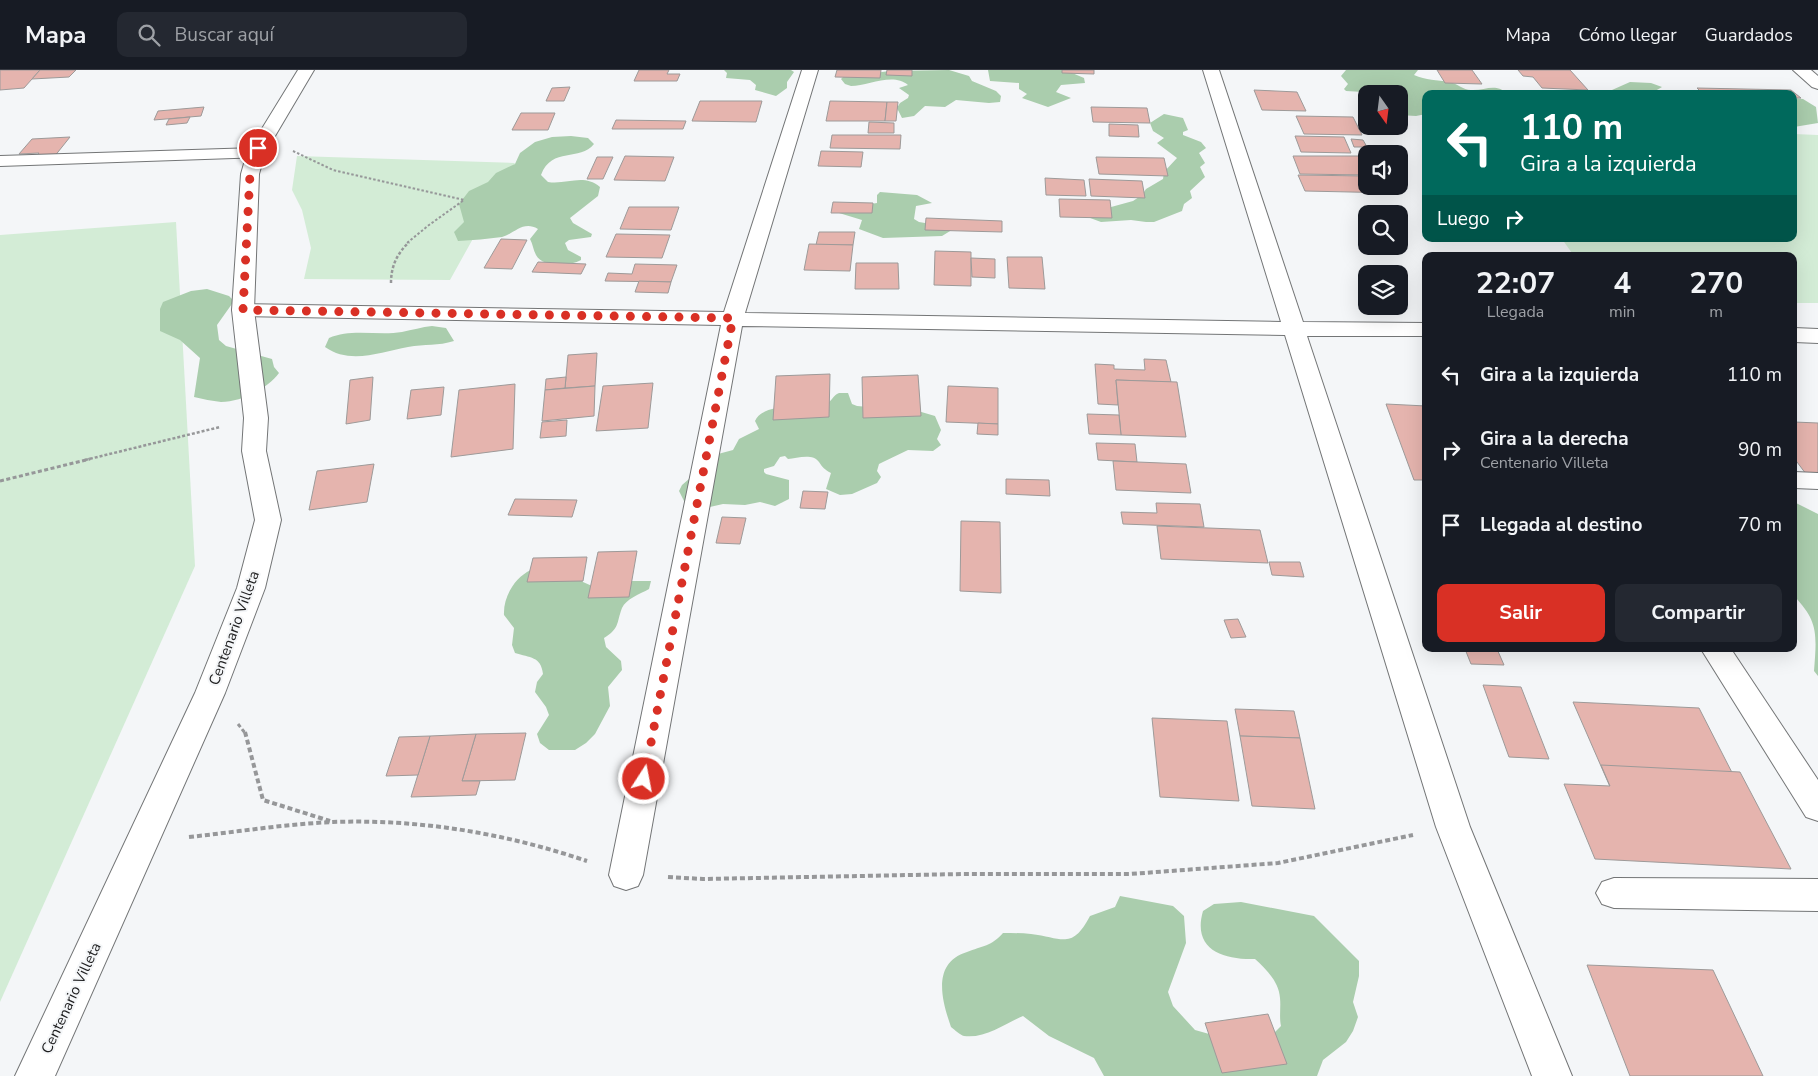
<!DOCTYPE html>
<html lang="es">
<head>
<meta charset="utf-8">
<style>
  body { margin:0; font-family:"Nunito Sans",sans-serif; background:#242831; color:#f1f3f6; height:100vh; display:flex; flex-direction:column; font-size:19px; white-space:nowrap }
  * { box-sizing:border-box; margin:0 }
  p { font-size:16px; color:#9ea1a6 }
  .icon { flex:none; width:28px; height:28px; fill:none; stroke:currentColor; stroke-width:2; stroke-linecap:round; stroke-linejoin:round }
  .map { position:relative; flex:1; overflow:hidden }
  .details { position:absolute; left:1422px; top:182px; width:375px; height:400px; display:flex; flex-direction:column; background:#171b24; border-radius:10px; box-shadow:0 5px 20px #0002 }
  .details>* { flex:none }
  .guide { position:absolute; left:1422px; top:20px; width:375px; height:152px; border-radius:10px; box-shadow:0 5px 20px #0002; background:#00695c; color:#fff; overflow:hidden }
  .needle { width:32px; rotate:166deg }
  .buttons { position:absolute; left:1358px; top:15px; display:grid; gap:10px }
  .buttons a { display:grid; place-items:center; width:50px; height:50px; border-radius:10px; background:#171b24; box-shadow:0 5px 20px #0002; font-size:25px }
  .pin { position:absolute; display:grid; place-items:center; width:42px; height:42px; color:#fff; margin:-21px; border:2px solid #fff; border-radius:50%; box-shadow:0 1px 5px #0007 }
  .me { position:absolute; width:55px; margin:-28px; rotate:11deg; stroke-linejoin:round; filter:drop-shadow(0 0 4px #0008) }
  .turn { display:flex; align-items:center; gap:18px; height:105px; padding:0 15px; font-size:22px }
  .turn .icon { width:65px; height:65px; stroke-width:2.5 }
  .turn b { display:block; font-size:35px; line-height:42px }
  .then { display:flex; align-items:center; height:48px; padding:0 15px; background:#0003; gap:10px; font-size:19px }
  .eta { display:flex; justify-content:space-evenly; align-items:center; height:85px; text-align:center }
  .eta b { font-size:30px; font-weight:700; line-height:35px }
  .primary-button { display:flex; gap:10px; margin-top:auto; padding:10px 15px }
  .primary-button a { flex:1; height:58px; border-radius:10px; background:#d93025; color:#fff; font-size:20px; font-weight:700; line-height:58px; text-align:center }
  .primary-button a+a { background:#242831; color:#f1f3f6 }
  ul { padding:0; list-style:none }
  li { display:flex; align-items:center; gap:15px; height:75px; padding:0 15px }
  li div { flex:1 }
  li b { display:block; font-size:19px }
  li em { font-style:normal }
  header { display:flex; align-items:center; gap:30px; box-sizing:border-box; height:70px; padding:0 25px; background:#171b24; border-bottom:1px solid #363941 }
  header strong { font-size:24px }
  nav { display:flex; gap:28px; margin-inline-start:auto; font-size:18px }
  .search { width:350px; height:45px; background:#242831; display:flex; align-items:center; gap:12px; box-sizing:border-box; padding:0 18px; border-radius:10px; color:#9ea1a6; font-size:19px }
  .map>svg:first-child { display:block }
  .green { fill:#d3ecd6 }
  .forest { fill:#aacdad }
  .building { fill:#e5b4ae; stroke:#9d9a99 }
  .lines { fill:none; stroke-linecap:round; stroke-linejoin:round }
  .street-casing { stroke:#737576; stroke-width:2 }
  .secondary-casing { stroke:#737576; stroke-width:2 }
  .path-far3 { stroke:#969799; stroke-width:2; stroke-dasharray:2.5 2; stroke-linecap:butt }
  .path-far2 { stroke:#969799; stroke-width:2.5; stroke-dasharray:3 2; stroke-linecap:butt }
  .path-far1 { stroke:#969799; stroke-width:3; stroke-dasharray:4 2.5; stroke-linecap:butt }
  .path { stroke:#969799; stroke-width:4; stroke-dasharray:5 3; stroke-linecap:butt }
  .street { fill:#fff; fill-rule:evenodd }
  .secondary { fill:#fff; fill-rule:evenodd }
  .route { stroke:#d93025; stroke-width:9; stroke-dasharray:0 16.2 }
  .labels { text-anchor:middle; dominant-baseline:central; stroke-width:4; stroke-linejoin:round; paint-order:stroke }
  .street-label { font-size:15px; fill:#1e1e1f; stroke:#f4f6f8 }
</style>
</head>
<body>
<header>
<strong>Mapa</strong>
<div class="search"><svg class="icon" aria-label="search" viewBox="0 0 24 24"><circle cx="10" cy="10" r="6"/><path d="M15 15l6 6"/></svg>Buscar aquí</div>
<nav><a>Mapa</a><a>Cómo llegar</a><a>Guardados</a></nav>
</header>
<div class="map">
<svg width="1818" height="1006" viewBox="0 0 1818 1006">
  <rect width="100%" height="100%" fill="#f4f6f8"/>
  <g class="green">
    <polygon points="1794,64 1818,65 1818,233 1794,233 1794,186 1574,186 1562,169 1794,169"/>
    <polygon points="297,86 515,93 450,210 304,209 311,178 302,140 292,120"/>
    <polygon points="176,152 195,496 0,932 0,165"/>
  </g>
  <g class="forest">
    <polygon points="724,0 791,0 794,2 787,12 787,18 776,26 755,20 756,15 750,10 726,8 727,3"/>
    <path d="M949 0 969 6 972 11 996 21 1001 26 1000 32 989 33 956 30 945 37 925 36 914 46 902 48 897 38 900 33 908 28 909 25 899 18 908 15C893 2 868 16 851 16L845 14 841 9 843 7 890 1Z"/>
    <polygon points="988,0 1065,0 1084,8 1085,13 1061,15 1056,22 1071,28 1048,37 1022,28 1027,24 1019,19 1019,13 990,11"/>
    <path d="M1346 0H1418L1414 5C1426 10 1437 10 1449 12 1457 13 1463 20 1471 20 1485 21 1495 12 1508 24H1426V44L1416 46 1399 45V24L1346 21 1344 19 1348 14 1341 6Z"/>
    <polygon points="1630,12 1651,13 1662,17 1650,24 1610,23 1612,20"/>
    <polygon points="1794,28 1803,29 1816,37 1818,53 1794,57"/>
    <polygon points="1164,44 1183,48 1188,60 1183,62 1183,65 1201,72 1206,78 1199,83 1205,93 1200,97 1205,107 1190,121 1192,128 1184,134 1182,141 1154,152 1146,152 1131,150 1101,152 1082,145 1133,131 1142,125 1146,119 1163,109 1164,102 1177,88 1157,73 1164,68 1153,61 1150,53"/>
    <path d="M571 66 588 68 594 74C580 92 552 76 541 105L548 112C567 115 583 103 600 117L598 126 570 148 573 153 592 164 591 167 569 170 565 173 568 180 581 187V190C570 196 543 198 536 185 533 180 533 174 530 169L538 159C523 150 514 164 502 167 488 169 473 170 458 171L454 162 464 152 459 134 469 121 488 112 496 103 515 94 520 83 535 72 552 67Z"/>
    <polygon points="880,122 917,125 932,133 916,136 914,149 919,152 955,158 942,166 883,168 859,159 862,150 839,143 838,139 877,133 877,125"/>
    <path d="M207 219 229 226 234 231 217 255 219 270 226 276 272 289 274 297 279 303C267 319 242 332 221 332 212 331 203 329 194 327L200 288 180 270 160 261V239L163 232 191 221Z"/>
    <path d="M432 256 446 258 454 271C438 276 425 274 408 277 381 282 350 295 325 277L329 268C351 258 378 266 402 262 412 260 422 257 432 256Z"/>
    <path d="M839 323H848L852 334 857 336 918 341 935 346 941 360 937 369 941 375 933 381 908 380 883 392 879 394 877 401 881 407 877 413 852 424 840 425 826 419 831 403C824 399 823 398 819 392 813 383 797 388 788 389L785 386 780 387 774 396 764 399V402L766 404 789 410V429L775 436 760 432 745 435 723 434 701 439 687 437 679 421 682 415 718 384 733 380 739 369 759 359 755 351C763 332 807 337 825 334 832 332 833 325 839 323Z"/>
    <path d="M1794 432 1818 444V606L1814 601C1817 563 1818 551 1794 526Z"/>
    <path d="M531 500H573L583 512 592 516 617 511H651L649 519C640 524 626 529 622 538 616 554 620 558 604 568L606 577 621 591 622 600 608 617 610 636 595 664 586 673 575 680H549L540 673 537 664 549 645 546 637 535 622 537 612 543 604C541 586 530 588 515 583L512 575 514 558 504 545C503 527 515 507 531 500Z"/>
    <path d="M1120 826 1173 836 1184 846 1186 873 1168 922 1173 936 1195 960 1227 969 1272 965 1281 956C1279 946 1281 938 1280 928 1279 912 1266 899 1255 889 1222 890 1192 879 1203 841L1214 834 1241 832 1314 846 1359 891V906L1353 932 1358 947 1353 961 1346 972 1323 990 1317 1006H1104L1094 988 1049 966 1023 946C1006 953 985 969 964 966 960 965 955 960 951 957 942 931 931 893 967 882 982 876 992 876 1003 863 1012 863 1022 863 1031 864 1063 868 1072 880 1090 846L1115 837Z"/>
  </g>
  <g class="building">
    <polygon points="0,0 40,0 24,18 0,20"/>
    <polygon points="40,0 76,0 69,7 32,9"/>
    <polygon points="639,0 669,0 667,4 680,4 677,11 634,11"/>
    <polygon points="837,0 881,0 880,8 835,7"/>
    <polygon points="887,0 912,0 912,6 886,5"/>
    <polygon points="1062,0 1094,0 1094,4 1062,3"/>
    <polygon points="1437,0 1472,0 1482,14 1445,13"/>
    <polygon points="1518,0 1570,0 1588,20 1542,18 1533,7 1523,6"/>
    <polygon points="570,17 564,31 546,31 552,18"/>
    <polygon points="1697,18 1791,20 1801,28 1794,28 1794,24 1703,24"/>
    <polygon points="1254,20 1297,22 1306,41 1262,40"/>
    <polygon points="700,31 762,31 756,52 692,51"/>
    <polygon points="830,31 887,32 885,51 826,51"/>
    <polygon points="887,32 898,32 896,51 885,51"/>
    <polygon points="204,37 201,46 154,50 158,41"/>
    <polygon points="1091,37 1147,38 1150,53 1093,52"/>
    <polygon points="521,43 555,43 548,60 512,60"/>
    <polygon points="1296,46 1353,47 1362,65 1304,64"/>
    <polygon points="190,47 187,53 166,55 169,49"/>
    <polygon points="616,50 686,51 683,59 612,59"/>
    <polygon points="869,52 894,53 894,63 868,63"/>
    <polygon points="1109,54 1138,55 1139,67 1109,66"/>
    <polygon points="832,65 901,65 900,79 830,78"/>
    <polygon points="1295,66 1344,67 1351,83 1301,82"/>
    <polygon points="70,67 54,87 35,88 39,83 19,84 32,69"/>
    <polygon points="1351,69 1363,70 1367,77 1354,77"/>
    <polygon points="821,81 863,82 861,97 818,96"/>
    <polygon points="625,86 674,87 665,111 614,110"/>
    <polygon points="1293,86 1366,86 1366,105 1300,104"/>
    <polygon points="597,87 613,87 603,109 587,109"/>
    <polygon points="1096,87 1164,88 1168,106 1099,104"/>
    <polygon points="1298,105 1366,106 1366,116 1392,116 1396,123 1305,121"/>
    <polygon points="1045,108 1084,110 1086,126 1046,125"/>
    <polygon points="1089,109 1142,111 1145,128 1091,126"/>
    <polygon points="1059,129 1110,130 1112,148 1060,147"/>
    <polygon points="833,132 873,133 872,143 831,143"/>
    <polygon points="629,137 679,137 671,160 620,159"/>
    <polygon points="926,148 1002,151 1002,162 925,160"/>
    <polygon points="819,162 855,162 853,175 816,175"/>
    <polygon points="616,164 670,165 662,188 606,187"/>
    <polygon points="501,169 527,170 512,199 484,198"/>
    <polygon points="809,174 853,175 850,201 804,200"/>
    <polygon points="935,181 971,182 971,216 934,215"/>
    <polygon points="1007,187 1042,187 1045,219 1009,218"/>
    <polygon points="971,188 995,189 995,208 972,207"/>
    <polygon points="538,192 586,194 581,204 532,202"/>
    <polygon points="856,193 898,193 899,219 855,219"/>
    <polygon points="635,194 677,195 671,212 605,211 608,203 632,204"/>
    <polygon points="639,211 671,212 668,223 635,222"/>
    <polygon points="597,283 595,316 565,318 568,285"/>
    <polygon points="1144,289 1166,290 1171,312 1116,310 1118,335 1098,334 1095,294 1114,295 1114,299 1145,300"/>
    <polygon points="830,304 829,347 773,350 776,306"/>
    <polygon points="918,305 921,346 863,348 862,307"/>
    <polygon points="373,307 370,350 346,354 350,310"/>
    <polygon points="566,307 565,318 545,320 546,309"/>
    <polygon points="1116,310 1177,312 1186,367 1121,365"/>
    <polygon points="653,313 648,358 596,361 603,316"/>
    <polygon points="515,314 513,379 451,387 459,320"/>
    <polygon points="595,316 594,346 542,351 545,320"/>
    <polygon points="948,316 998,318 998,354 946,352"/>
    <polygon points="444,317 441,345 407,349 411,320"/>
    <polygon points="1386,334 1426,336 1426,410 1414,410"/>
    <polygon points="1087,344 1119,345 1121,365 1089,364"/>
    <polygon points="567,350 566,366 540,368 542,352"/>
    <polygon points="1794,352 1818,353 1818,405 1806,404 1794,388"/>
    <polygon points="978,353 998,354 998,365 977,364"/>
    <polygon points="1096,373 1135,374 1137,392 1098,390"/>
    <polygon points="1113,391 1186,394 1191,423 1116,420"/>
    <polygon points="374,394 367,432 309,440 317,401"/>
    <polygon points="1006,409 1049,410 1050,426 1006,424"/>
    <polygon points="803,421 828,422 825,439 800,438"/>
    <polygon points="515,429 577,430 572,447 508,445"/>
    <polygon points="1156,433 1200,434 1204,457 1123,454 1121,442 1157,443"/>
    <polygon points="722,447 746,448 740,474 716,473"/>
    <polygon points="961,451 1000,452 1001,523 960,521"/>
    <polygon points="1157,456 1260,460 1268,493 1161,489"/>
    <polygon points="637,481 629,527 588,528 598,482"/>
    <polygon points="587,487 583,511 527,512 533,488"/>
    <polygon points="1269,492 1300,492 1304,507 1272,505"/>
    <polygon points="1238,549 1246,567 1231,568 1224,550"/>
    <polygon points="1465,579 1497,579 1504,595 1471,594"/>
    <polygon points="1483,615 1521,617 1549,689 1509,687"/>
    <polygon points="1573,632 1699,638 1744,726 1611,719"/>
    <polygon points="1235,639 1294,641 1300,668 1240,666"/>
    <polygon points="1152,648 1227,651 1239,731 1160,727"/>
    <polygon points="526,663 515,710 462,711 476,664"/>
    <polygon points="476,664 462,711 480,711 476,725 411,727 430,666"/>
    <polygon points="430,666 418,705 386,706 399,667"/>
    <polygon points="1240,666 1300,668 1315,739 1252,736"/>
    <polygon points="1601,695 1740,702 1791,799 1595,789 1564,714 1610,716"/>
    <polygon points="1587,895 1713,900 1763,1006 1630,1006"/>
    <polygon points="1268,944 1287,994 1222,1003 1205,953"/>
  </g>
  <g class="lines">
    <defs>
      <g id="street">
        <polygon points="802,0 818,0 745,243 1281,252 1203,0 1219,0 1303,252 1426,253 1426,266 1307,266 1470,757 1572,1006 1532,1006 1436,757 1285,265 742,256 643,805 638,816 626,820 614,816 609,805 721,255 243,246 235,245 232,240 235,235 243,234 724,242"/>
        <polygon points="1793,0 1811,0 1818,6 1818,19 1812,17"/>
        <polygon points="256,78 262,79 265,83 262,87 0,96 0,86"/>
        <polygon points="1794,258 1818,259 1818,273 1794,272"/>
        <polygon points="1794,402 1818,403 1818,419 1794,418"/>
        <polygon points="1701,579 1731,579 1818,710 1818,751 1806,747"/>
        <polygon points="1614,808 1818,809 1818,841 1614,838 1602,834 1596,823 1602,812"/>
      </g>
      <polygon id="secondary" points="298,0 314,0 265,83 259,104 254,240 268,348 266,381 281,450 265,518 225,623 55,1006 15,1006 195,623 237,518 255,450 242,381 244,348 232,240 241,104 247,83"/>
    </defs>
    <use href="#street" class="street-casing"/>
    <use href="#secondary" class="secondary-casing"/>
    <polyline class="path-far3" points="293,81 333,100 464,130 429,155 407,173"/>
    <g class="path-far2">
      <path d="M391 213C391 196 397 184 409 172"/>
      <polyline points="85,390 220,357"/>
    </g>
    <g class="path-far1">
      <polyline points="0,411 90,389"/>
      <polyline points="238,654 245,663"/>
    </g>
    <g class="path">
      <polyline points="245,662 263,730 330,751"/>
      <path d="M189 767C237 762 285 754 333 752 420 749 504 763 587 791"/>
      <polyline points="668,807 703,809 963,804 1130,804 1278,793 1413,765"/>
    </g>
    <use href="#street" class="street"/>
    <use href="#secondary" class="secondary"/>
  </g>
  <g class="lines">
    <polyline class="route" points="258,78 250,104 243,240 733,248 644,709"/>
  </g>
  <g class="labels">
    <g class="street-label">
      <text transform="translate(234 558) rotate(-70)">Centenario Villeta</text>
      <text transform="translate(71 928) rotate(-65)">Centenario Villeta</text>
    </g>
  </g>
</svg>
<div class="buttons">
<a><svg class="needle" viewBox="-14 -14 28 28"><path d="M0-13l5 13h-10z" fill="#e53935"/><path d="M0 13l5-13h-10z" fill="#9ea1a6"/></svg></a>
<a><svg class="icon" aria-label="sound" viewBox="0 0 24 24"><path d="M4 9h4l5-4v14l-5-4H4zM17 9q2 3 0 6"/></svg></a>
<a><svg class="icon" aria-label="search" viewBox="0 0 24 24"><circle cx="10" cy="10" r="6"/><path d="M15 15l6 6"/></svg></a>
<a><svg class="icon" aria-label="layers" viewBox="0 0 24 24"><path d="M12 4l9 5-9 5-9-5zM3 14l9 5 9-5"/></svg></a>
</div>
<div class="pin" style="left:258px;top:78px;background:#d93025"><svg class="icon" aria-label="arrive" viewBox="0 0 24 24"><path d="M6 21V4h12l-3 4 3 4H6"/></svg></div>
<svg class="me" style="left:644px;top:709px" viewBox="-20 -20 40 40"><circle r="17" fill="#d93025" stroke="#fff" stroke-width="3"/><path d="M0-11L8 9 0 5-8 9z" fill="#fff"/></svg>
<div class="guide">
<div class="turn"><svg class="icon" aria-label="left" viewBox="0 0 24 24"><path d="M17 20v-9H6M10 6l-5 5 5 5"/></svg><div><b>110 m</b>Gira a la izquierda</div></div>
<div class="then">Luego<svg class="icon" aria-label="right" viewBox="0 0 24 24"><path d="M7 20v-9h11M14 6l5 5-5 5"/></svg></div>
</div>
<section class="details">
<div class="eta">
<div><b>22:07</b><p>Llegada</p></div>
<div><b>4</b><p>min</p></div>
<div><b>270</b><p>m</p></div>
</div>
<ul>
<li><svg class="icon" aria-label="left" viewBox="0 0 24 24"><path d="M17 20v-9H6M10 6l-5 5 5 5"/></svg><div><b>Gira a la izquierda</b></div><em>110 m</em></li>
<li><svg class="icon" aria-label="right" viewBox="0 0 24 24"><path d="M7 20v-9h11M14 6l5 5-5 5"/></svg><div><b>Gira a la derecha</b><p>Centenario Villeta</p></div><em>90 m</em></li>
<li><svg class="icon" aria-label="arrive" viewBox="0 0 24 24"><path d="M6 21V4h12l-3 4 3 4H6"/></svg><div><b>Llegada al destino</b></div><em>70 m</em></li>
</ul>
<div class="primary-button"><a>Salir</a><a>Compartir</a></div>
</section>
</div>
</body>
</html>
